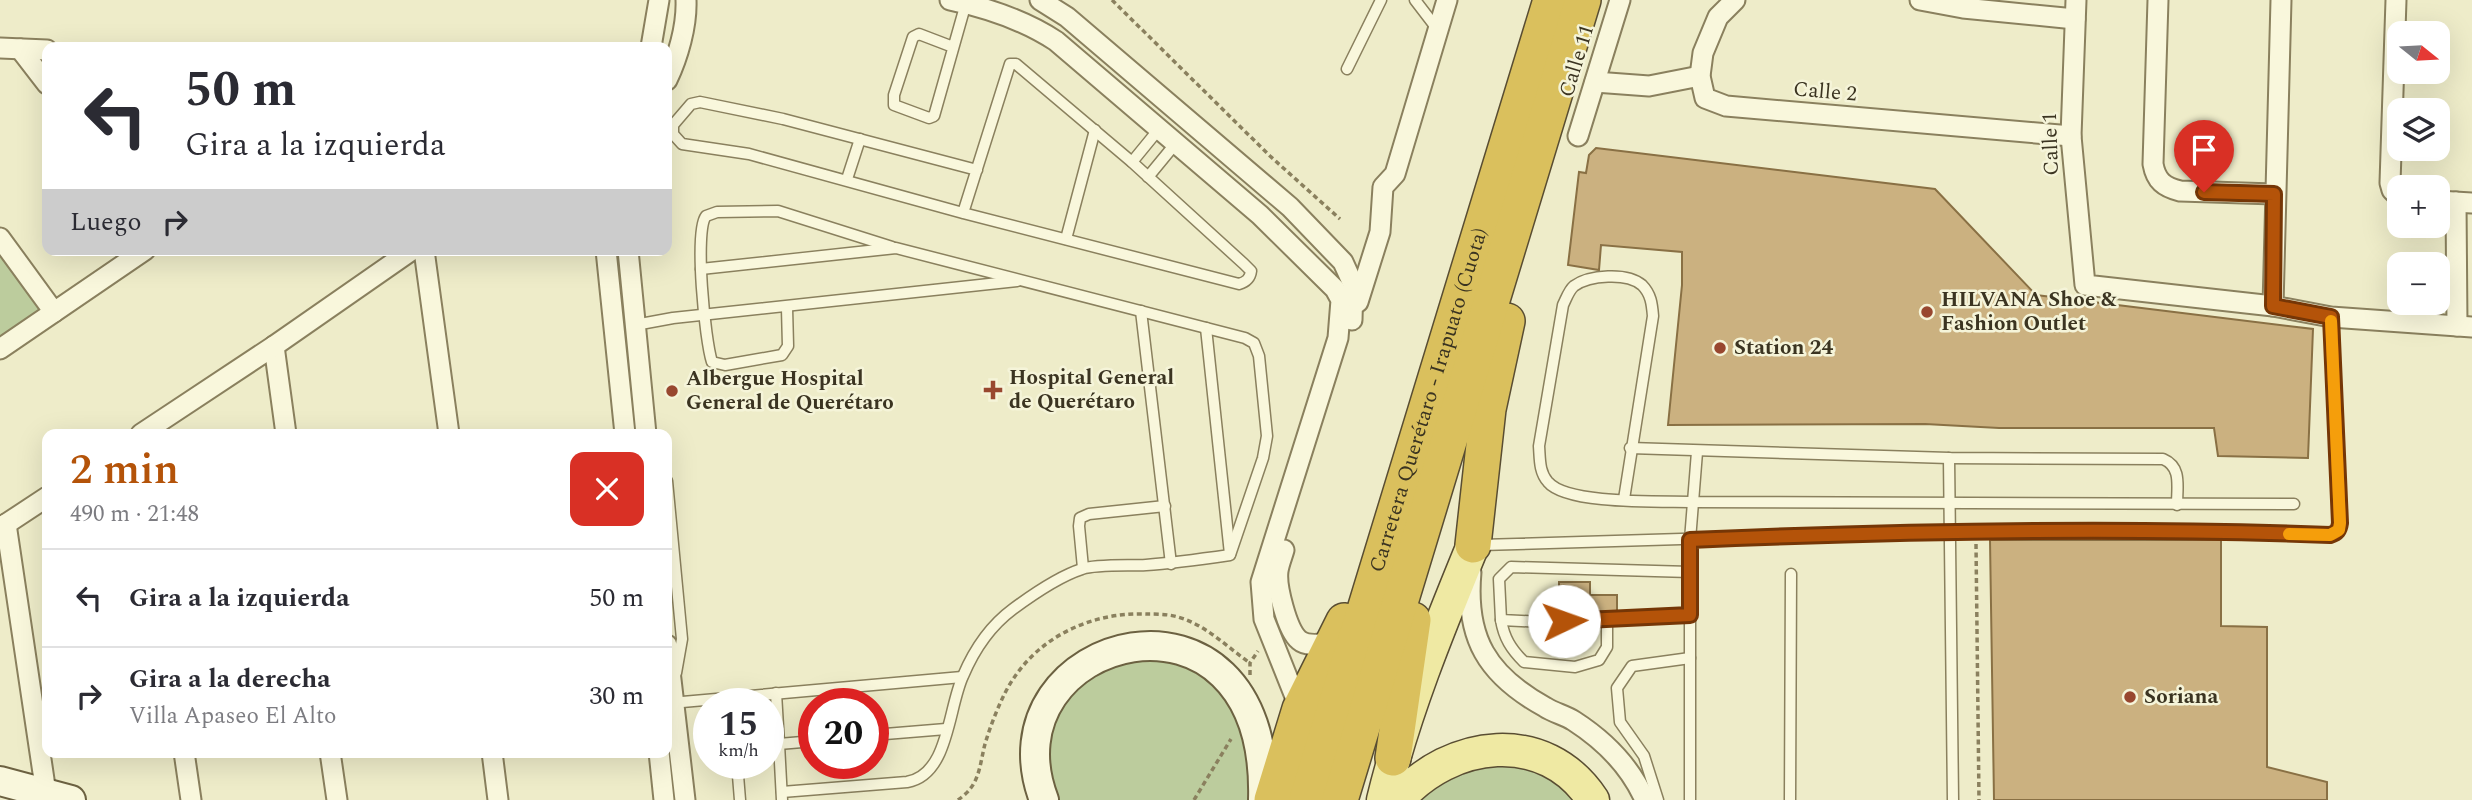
<!DOCTYPE html>
<html lang="es">
<head>
<meta charset="utf-8">
<style>
  body { margin:0; font-family:Spectral,serif; background:#f7f7f7; color:#2b2b33; height:100vh; display:flex; flex-direction:column; font-size:26px; white-space:nowrap }
  * { box-sizing:border-box; margin:0 }
  p { font-size:23px; color:#7c7c81 }
  .icon { flex:none; width:38px; height:38px; fill:none; stroke:currentColor; stroke-width:2; stroke-linecap:round; stroke-linejoin:round }
  .map { position:relative; flex:1; overflow:hidden }
  .sheet { position:absolute; left:42px; top:429px; width:630px; height:329px; display:flex; flex-direction:column; background:#fff; border-radius:14px; box-shadow:0 7px 28px #0002 }
  .sheet>* { flex:none }
  .banner { position:absolute; left:42px; top:42px; width:630px; height:214px; border-radius:14px; box-shadow:0 7px 28px #0002; background:#fff; color:#2b2b33; overflow:hidden }
  .needle { width:46px; rotate:108deg }
  .buttons { position:absolute; left:2387px; top:21px; display:grid; gap:14px }
  .buttons a { display:grid; place-items:center; width:63px; height:63px; border-radius:14px; background:#fff; box-shadow:0 7px 28px #0002; font-size:35px }
  .speed { position:absolute; left:693px; top:688px; display:flex; gap:14px; font-size:35px; font-weight:700; text-align:center }
  .speed>* { display:grid; place-content:center; width:91px; height:91px; border-radius:50%; background:#fff; box-shadow:0 7px 28px #0002; line-height:1 }
  .speed small { font-size:18px; font-weight:400 }
  .speed .limit { border:10px solid #d22; background:#fff; color:#111 }
  .pin { position:absolute; display:grid; place-items:center; width:60px; height:60px; color:#fff; margin:-72px -30px; border-radius:50% 50% 50% 0; rotate:-45deg; box-shadow:0 0 7px #0007 }
  .pin .icon { rotate:45deg }
  .me { position:absolute; width:77px; margin:-38px; rotate:87deg; stroke-linejoin:round; filter:drop-shadow(0 0 5px #0008) }
  .turn { display:flex; align-items:center; gap:24px; height:147px; padding:0 28px; font-size:32px }
  .turn .icon { width:91px; height:91px; stroke-width:2.5 }
  .turn b { display:block; font-size:49px; line-height:60px }
  .then { display:flex; align-items:center; height:66px; padding:0 28px; background:#0003; gap:14px; font-size:26px }
  .round { display:grid; place-items:center; flex:none; width:74px; height:74px; border-radius:14px; background:#f7f7f7 }
  .head { display:flex; align-items:center; justify-content:space-between; height:119px; padding:0 28px }
  h1 { font-size:42px; font-weight:600; line-height:52px; color:#b45309 }
  ul { padding:0; list-style:none }
  li { display:flex; align-items:center; gap:21px; height:98px; padding:0 28px; border-top:2px solid #e1e1e2 }
  li div { flex:1 }
  li b { display:block; font-size:26px }
  li em { font-style:normal }
  .map>svg:first-child { display:block }
  .green { fill:#bccc9d }
  .building { fill:#cbb180; stroke:#897044; stroke-width:2 }
  .lines { fill:none; stroke-linecap:round; stroke-linejoin:round }
  .lane-casing { stroke:#8a805e; stroke-width:13 }
  .street-casing { stroke:#8a805e; stroke-width:23 }
  .secondary-casing { stroke:#6c6141; stroke-width:32 }
  .primary-casing { stroke:#594d32; stroke-width:35 }
  .highway-casing { stroke:#594d32; stroke-width:38 }
  .path { stroke:#8a805e; stroke-width:3.5; stroke-dasharray:5 3.5; stroke-linecap:butt }
  .lane { stroke:#f9f7dc; stroke-width:10 }
  .street { stroke:#f9f7dc; stroke-width:19 }
  .secondary { stroke:#f9f7dc; stroke-width:28 }
  .primary { stroke:#efe9a3; stroke-width:32 }
  .highway { stroke:#dac05d; stroke-width:35 }
  .route-casing { stroke:#753606; stroke-width:18 }
  .route { stroke:#b45309; stroke-width:12 }
  .slow { stroke:#f59e0b; stroke-width:12 }
  .poi-dot { fill:#98472f; stroke:#f5f4d9; stroke-width:2.5 }
  .labels { text-anchor:middle; dominant-baseline:central; stroke-width:5; stroke-linejoin:round; paint-order:stroke }
  .street-label { font-size:21px; fill:#3b3421; stroke:#f5f4d9 }
  .poi-label { font-size:21px; font-weight:bold; fill:#3b3421; stroke:#f5f4d9; text-anchor:start }
</style>
</head>
<body>
<div class="map">
<svg width="2472" height="800" viewBox="0 0 2472 800">
  <rect width="100%" height="100%" fill="#eeecc9"/>
  <g class="green">
    <polygon points="0,251 46,316 0,348"/>
    <polygon points="1140,658 1193,666 1222,688 1247,731 1255,800 1054,800 1043,744 1055,707 1088,674"/>
    <polygon points="1514,758 1586,800 1405,800 1423,784"/>
  </g>
  <g class="building">
    <polygon points="1596,148 1935,189 2036,295 2313,329 2308,458 2218,456 2214,428 1999,428 1925,424 1668,425 1682,285 1682,252 1601,245 1599,270 1568,265 1579,172 1586,173 1589,155"/>
    <polygon points="1990,540 2221,540 2221,626 2267,627 2267,767 2327,782 2327,800 1994,800"/>
    <polygon points="1559,582 1590,582 1590,595 1617,595 1617,611 1551,614 1551,590 1559,590"/>
  </g>
  <g class="lines">
    <defs>
      <g id="lane">
        <polyline points="1415,0 1438,30"/>
        <polyline points="953,47 919,34 913,37 894,95 894,105 929,118 934,116 966,3"/>
        <polyline points="1347,69 1381,0"/>
        <polyline points="1132,162 1159,129"/>
        <polyline points="1148,177 1176,143"/>
        <polyline points="847,179 860,139"/>
        <path d="M963 213 1010 64H1016L1132 162 1244 264 1251 271C1250 279 1246 282 1239 284L963 213 749 154 682 144 673 134V125L691 104 700 102 783 119 977 170"/>
        <polyline points="1066,239 1095,130"/>
        <path d="M701 269 896 248 1245 338 1254 343 1259 356 1267 436 1263 458 1230 555C1202 559 1174 563 1146 565 1130 566 1096 564 1082 569 1060 576 1032 595 1013 609 990 626 974 650 963 676 948 708 949 775 907 782L782 792"/>
        <path d="M787 308 788 346 782 355 725 365 712 362C705 341 694 231 706 216L717 212 778 211 892 247"/>
        <polyline points="1141,311 1171,564"/>
        <polyline points="635,325 673,318 1017,281"/>
        <polyline points="1206,328 1230,554"/>
        <path d="M1630 448 1949 458 2163 459C2182 467 2177 486 2177 505"/>
        <polyline points="1949,458 1953,800"/>
        <polyline points="667,481 682,639 676,673"/>
        <path d="M1624 499 1653 316C1652 304 1651 294 1642 285 1627 272 1589 275 1574 286 1569 290 1566 299 1563 305L1539 446C1540 459 1539 472 1548 482 1567 505 1663 501 1693 502L2294 504"/>
        <polyline points="1481,545 1950,531 2224,532 2330,535 2339,530 2340,523 2331,317"/>
        <polyline points="1083,568 1079,526 1080,518 1089,514 1165,506"/>
        <polyline points="1690,572 1511,567 1499,579 1501,620 1543,622 1690,615"/>
        <path d="M1501 620C1504 638 1511 649 1524 662L1575 667 1599 660 1607 647V619"/>
        <polyline points="776,693 779,744 814,741"/>
        <polyline points="671,703 962,677"/>
        <polyline points="873,735 946,729"/>
        <polyline points="768,745 779,744 782,800"/>
        <polyline points="737,763 740,800"/>
        <polyline points="1658,800 1644,756 1620,722 1617,688 1632,666 1690,658"/>
        <polyline points="1690,800 1690,540 1697,452"/>
        <polyline points="1790,800 1791,574"/>
      </g>
      <g id="street">
        <path d="M950 0C988 8 1024 20 1056 41L1260 215 1335 289 1341 300 1338 338 1261 582 1264 619 1300 709"/>
        <polyline points="1040,0 1067,17 1290,207 1343,262 1353,284 1352,320"/>
        <polyline points="1735,0 1718,17 1703,53 1700,76 1705,98 1726,106 2071,136"/>
        <polyline points="1920,0 1963,8 2075,19"/>
        <polyline points="2076,0 2071,136 2085,285 2273,306 2331,317 2472,327"/>
        <path d="M2158 0 2153 164C2156 181 2164 187 2180 191L2274 194"/>
        <polyline points="2396,0 2390,183 2392,190 2399,197"/>
        <polyline points="651,47 659,0"/>
        <polyline points="0,48 47,50"/>
        <polyline points="20,49 47,84"/>
        <path d="M667 80C678 57 687 26 686 0"/>
        <polyline points="1595,82 1649,86 1700,76"/>
        <polyline points="1578,136 1620,0"/>
        <polyline points="2438,201 2472,203"/>
        <polyline points="2456,202 2457,326"/>
        <polyline points="0,238 54,312"/>
        <polyline points="424,250 449,434"/>
        <polyline points="606,250 625,434"/>
        <polyline points="628,250 646,434"/>
        <polyline points="1358,302 1380,232 1383,187 1395,174 1447,0"/>
        <polyline points="2273,306 2281,0"/>
        <polyline points="274,346 286,434"/>
        <polyline points="0,349 145,250"/>
        <polyline points="141,434 274,346 412,250"/>
        <polyline points="6,524 46,793"/>
        <polyline points="0,528 47,497"/>
        <path d="M1284 550C1282 557 1279 564 1278 571 1276 586 1287 630 1299 640 1307 647 1321 644 1331 643"/>
        <path d="M1471 572C1465 638 1487 675 1545 707 1554 713 1565 715 1574 721 1605 741 1630 766 1645 800"/>
        <polyline points="667,645 685,800"/>
        <polyline points="184,752 191,800"/>
        <polyline points="330,752 337,800"/>
        <polyline points="492,752 498,800"/>
        <polyline points="659,752 664,800"/>
      </g>
      <g id="secondary">
        <polyline points="0,781 71,800"/>
        <path d="M1044 800C981 635 1270 558 1263 800"/>
      </g>
      <g id="primary">
        <path d="M1383 800C1404 713 1439 628 1473 545"/>
        <path d="M1398 800C1450 740 1545 727 1593 800"/>
      </g>
      <g id="highway">
        <polyline points="1473,545 1488,409 1507,321"/>
        <polyline points="1393,758 1413,620"/>
        <polyline points="1272,800 1300,709 1344,621"/>
        <path id="s1" d="M1307 800 1551 0"/>
        <polyline points="1340,800 1583,0"/>
      </g>
    </defs>
    <use href="#lane" class="lane-casing"/>
    <use href="#street" class="street-casing"/>
    <use href="#secondary" class="secondary-casing"/>
    <use href="#primary" class="primary-casing"/>
    <use href="#highway" class="highway-casing"/>
    <g class="path">
      <polyline points="1112,0 1270,156 1340,219"/>
      <polyline points="1976,544 1979,800"/>
      <polyline points="1250,675 1250,663 1258,651"/>
      <path d="M958 800C962 797 967 793 970 789 980 777 981 759 985 744 990 727 997 709 1005 693 1032 640 1087 612 1146 614 1156 614 1168 614 1178 617 1206 625 1227 647 1250 663"/>
      <polyline points="1194,800 1231,739"/>
    </g>
    <use href="#lane" class="lane"/>
    <use href="#street" class="street"/>
    <use href="#secondary" class="secondary"/>
    <use href="#primary" class="primary"/>
    <use href="#highway" class="highway"/>
  </g>
  <g class="lines">
    <defs>
      <path id="route" d="M1564 621 1690 615V540C1903 531 2117 527 2330 535 2337 533 2339 530 2340 523L2331 317 2273 306 2274 194 2204 192"/>
    </defs>
    <use href="#route" class="route-casing"/>
    <use href="#route" class="route"/>
    <polyline class="slow" points="2289,534 2330,535 2339,530 2340,523 2331,321"/>
  </g>
  <g class="poi-dot">
    <circle cx="1927" cy="312" r="7"/>
    <circle cx="1720" cy="348" r="7"/>
    <path d="M989.5 379.5h7v7h7v7h-7v7h-7v-7h-7v-7h7z"/>
    <circle cx="672" cy="391" r="7"/>
    <circle cx="2130" cy="697" r="7"/>
  </g>
  <g class="labels">
    <g class="street-label">
      <text transform="translate(1577 61) rotate(-73)">Calle 11</text>
      <text transform="translate(1825 92) rotate(5)">Calle 2</text>
      <text transform="translate(2051 144) rotate(-92)">Calle 1</text>
      <text stroke="none"><textPath href="#s1" startOffset="418">Carretera Querétaro - Irapuato (Cuota)</textPath></text>
    </g>
    <g class="poi-label">
      <text x="1941" y="300">HILVANA Shoe &amp;<tspan x="1941" dy="24">Fashion Outlet</tspan></text>
      <text x="1734" y="348">Station 24</text>
      <text x="1009" y="378">Hospital General<tspan x="1009" dy="24">de Querétaro</tspan></text>
      <text x="686" y="379">Albergue Hospital<tspan x="686" dy="24">General de Querétaro</tspan></text>
      <text x="2144" y="697">Soriana</text>
    </g>
  </g>
</svg>
<div class="buttons">
<a><svg class="needle" viewBox="-14 -14 28 28"><path d="M0-13l5 13h-10z" fill="#e53935"/><path d="M0 13l5-13h-10z" fill="#7c7c81"/></svg></a>
<a><svg class="icon" aria-label="layers" viewBox="0 0 24 24"><path d="M12 4l9 5-9 5-9-5zM3 14l9 5 9-5"/></svg></a>
<a>+</a>
<a>−</a>
</div>
<div class="speed"><div>15<small>km/h</small></div><div class="limit">20</div></div>
<div class="pin" style="left:2204px;top:192px;background:#d93025"><svg class="icon" aria-label="arrive" viewBox="0 0 24 24"><path d="M6 21V4h12l-3 4 3 4H6"/></svg></div>
<svg class="me" style="left:1564px;top:621px" viewBox="-20 -20 40 40"><circle r="19" fill="#fff"/><path d="M0-13L10 11 0 6-10 11z" fill="#b45309"/></svg>
<div class="banner">
<div class="turn"><svg class="icon" aria-label="left" viewBox="0 0 24 24"><path d="M17 20v-9H6M10 6l-5 5 5 5"/></svg><div><b>50 m</b>Gira a la izquierda</div></div>
<div class="then">Luego<svg class="icon" aria-label="right" viewBox="0 0 24 24"><path d="M7 20v-9h11M14 6l5 5-5 5"/></svg></div>
</div>
<section class="sheet">
<div class="head"><div><h1>2 min</h1><p>490 m · 21:48</p></div><a class="round" style="background:#d93025;color:#fff"><svg class="icon" aria-label="close" viewBox="0 0 24 24"><path d="M6 6l12 12M18 6L6 18"/></svg></a></div>
<ul>
<li><svg class="icon" aria-label="left" viewBox="0 0 24 24"><path d="M17 20v-9H6M10 6l-5 5 5 5"/></svg><div><b>Gira a la izquierda</b></div><em>50 m</em></li>
<li><svg class="icon" aria-label="right" viewBox="0 0 24 24"><path d="M7 20v-9h11M14 6l5 5-5 5"/></svg><div><b>Gira a la derecha</b><p>Villa Apaseo El Alto</p></div><em>30 m</em></li>
</ul>
</section>
</div>
</body>
</html>
